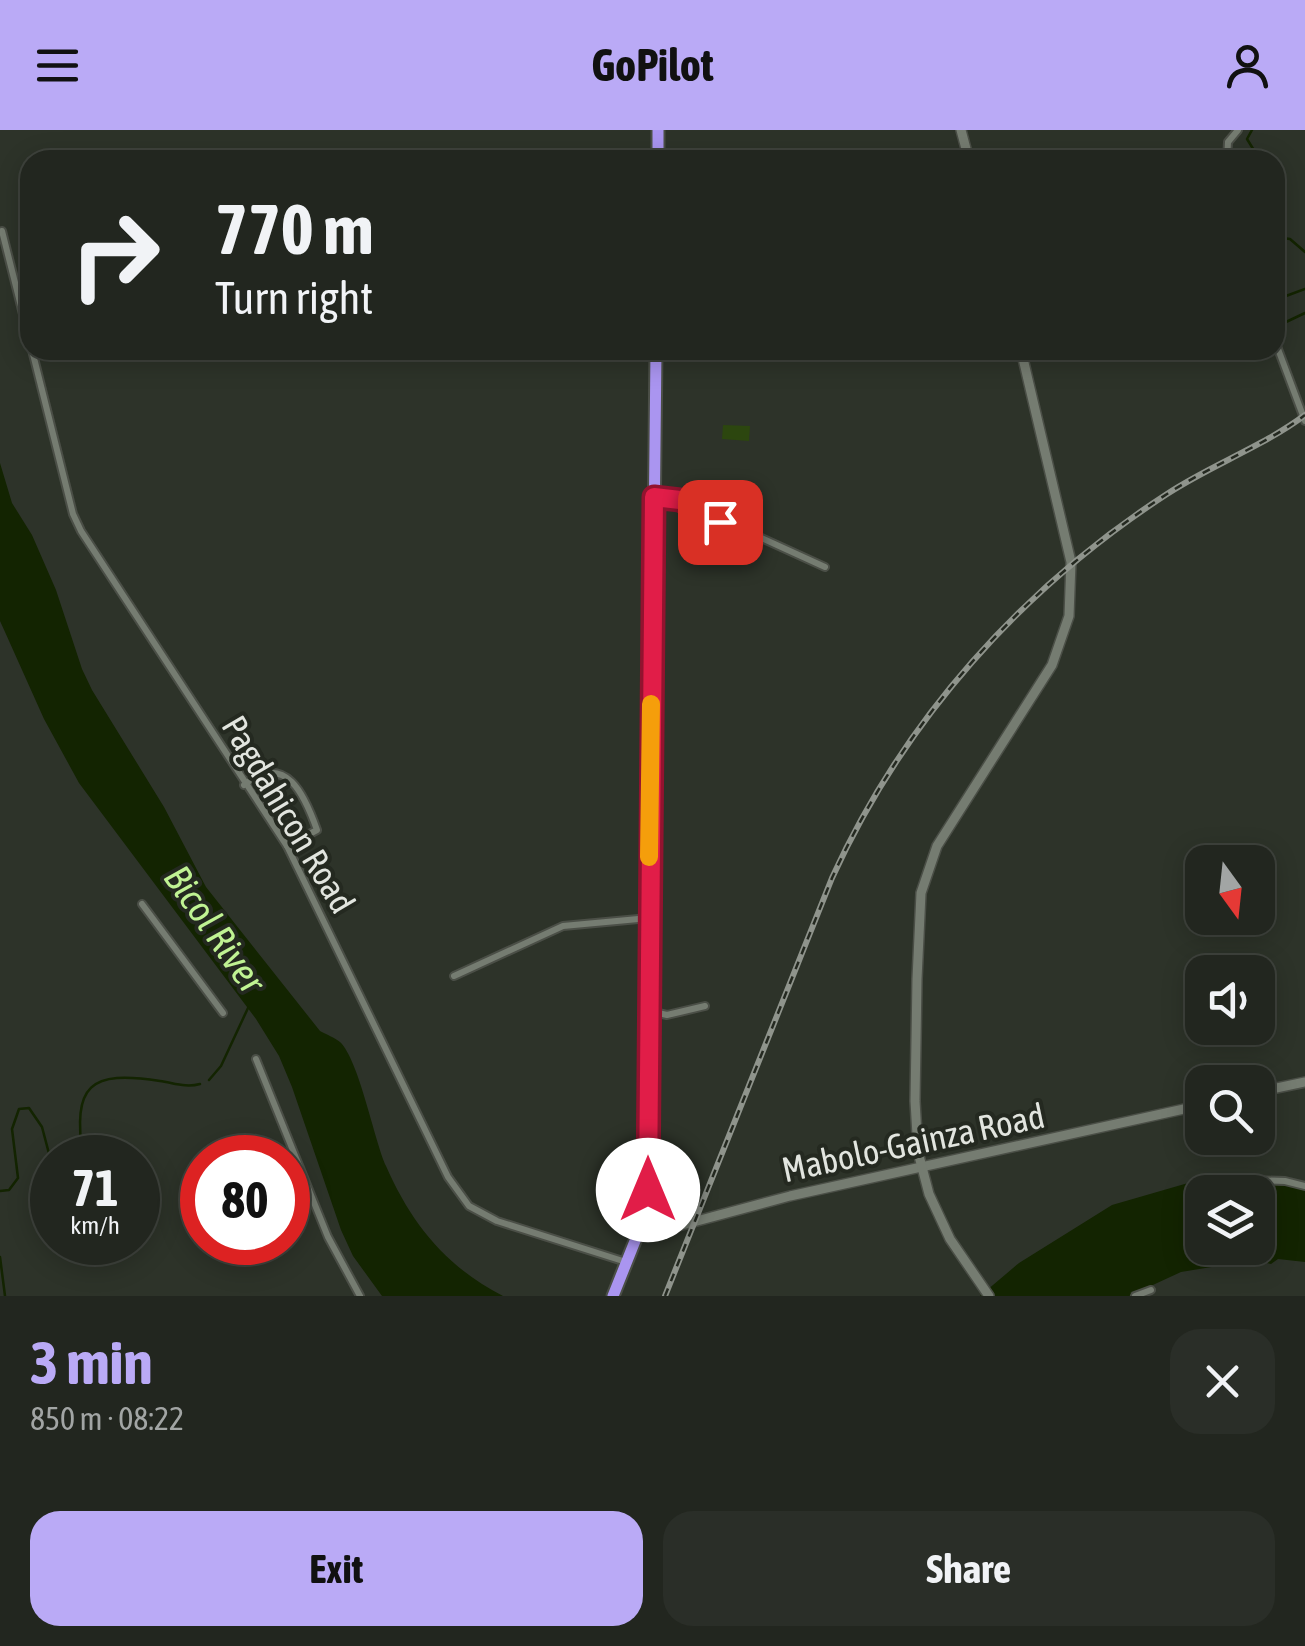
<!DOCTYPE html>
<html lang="en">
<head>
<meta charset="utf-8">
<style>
  body { margin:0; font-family:"Asap Condensed",sans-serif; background:#2a2e28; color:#f1f3f6; height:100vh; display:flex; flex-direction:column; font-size:38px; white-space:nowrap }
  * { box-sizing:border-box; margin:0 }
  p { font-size:32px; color:#a2a5a4 }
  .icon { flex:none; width:55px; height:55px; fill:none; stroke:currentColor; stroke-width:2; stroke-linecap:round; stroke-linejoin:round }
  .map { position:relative; height:1166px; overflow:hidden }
  .details { display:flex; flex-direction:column; background:#22261f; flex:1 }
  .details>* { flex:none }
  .top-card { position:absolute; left:20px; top:20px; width:1265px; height:210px; border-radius:30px; box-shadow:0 5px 25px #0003,0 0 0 2px #3f433d; background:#22261f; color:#f1f3f6; overflow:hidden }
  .needle { width:65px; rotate:165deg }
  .fabs { position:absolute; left:1185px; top:715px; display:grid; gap:20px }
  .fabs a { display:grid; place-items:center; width:90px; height:90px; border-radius:20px; background:#22261f; box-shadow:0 5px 25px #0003,0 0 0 2px #3f433d; font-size:50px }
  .speed { position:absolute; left:30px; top:1005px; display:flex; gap:20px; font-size:50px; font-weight:700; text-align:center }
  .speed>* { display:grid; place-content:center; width:130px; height:130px; border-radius:50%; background:#22261f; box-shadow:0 5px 25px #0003,0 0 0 2px #3f433d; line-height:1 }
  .speed small { font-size:25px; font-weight:400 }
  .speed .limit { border:15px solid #d22; background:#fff; color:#111 }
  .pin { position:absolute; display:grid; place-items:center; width:85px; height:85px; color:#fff; margin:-42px; border-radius:20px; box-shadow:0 5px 15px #0006 }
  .me { position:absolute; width:110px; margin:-55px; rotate:0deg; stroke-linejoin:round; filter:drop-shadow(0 0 8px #0008) }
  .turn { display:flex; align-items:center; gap:35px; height:210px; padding:0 30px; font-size:45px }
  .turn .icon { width:130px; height:130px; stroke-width:2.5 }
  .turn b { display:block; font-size:70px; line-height:85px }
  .round { display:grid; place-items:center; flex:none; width:105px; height:105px; border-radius:30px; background:#2a2e28 }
  .head { display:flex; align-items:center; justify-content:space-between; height:170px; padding:0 30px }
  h1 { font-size:60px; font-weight:700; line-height:75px; color:#baaaf6 }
  .cta { display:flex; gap:20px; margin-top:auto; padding:20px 30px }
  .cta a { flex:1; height:115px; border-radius:30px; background:#baaaf6; color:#111; font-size:40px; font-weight:700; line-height:115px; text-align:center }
  .cta a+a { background:#2a2e28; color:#f1f3f6 }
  header { display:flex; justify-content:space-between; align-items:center; height:130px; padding:0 30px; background:#baaaf6; color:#111; font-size:45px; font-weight:700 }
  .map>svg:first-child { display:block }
  .green { fill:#2c460f }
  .water { fill:#132401; fill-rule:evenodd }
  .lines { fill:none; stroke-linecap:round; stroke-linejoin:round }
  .stream { stroke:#132401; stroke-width:2.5 }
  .street-casing { stroke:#4b4f47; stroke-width:10 }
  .secondary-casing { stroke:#4b4f47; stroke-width:12 }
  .highway-casing { stroke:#4b4f47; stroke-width:15 }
  .street { stroke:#757c71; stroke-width:6 }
  .secondary { stroke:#757c71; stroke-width:9 }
  .highway { stroke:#aa95f0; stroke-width:11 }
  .rail-casing { stroke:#8f948c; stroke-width:6 }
  .rail { stroke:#242920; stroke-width:2.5; stroke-dasharray:8; stroke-linecap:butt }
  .route-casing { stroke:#92132f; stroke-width:25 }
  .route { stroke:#e11d48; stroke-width:18 }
  .slow { stroke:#f59e0b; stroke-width:18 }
  .labels { text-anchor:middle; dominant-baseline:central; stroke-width:8; stroke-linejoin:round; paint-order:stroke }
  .street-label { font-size:35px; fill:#e2e5df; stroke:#242920 }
  .water-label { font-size:38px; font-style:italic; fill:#c0f393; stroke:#242920 }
</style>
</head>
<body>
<header><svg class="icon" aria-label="menu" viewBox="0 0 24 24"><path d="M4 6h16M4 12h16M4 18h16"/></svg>GoPilot<svg class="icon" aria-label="person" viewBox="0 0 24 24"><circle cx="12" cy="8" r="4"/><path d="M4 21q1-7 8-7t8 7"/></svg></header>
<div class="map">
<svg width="1305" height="1166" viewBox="0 0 1305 1166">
  <rect width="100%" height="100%" fill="#2d3329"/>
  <polygon class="green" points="723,295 750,296 749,311 722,309"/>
  <g class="water">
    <path d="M0 333 12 373 32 405 56 460 82 539 92 560 164 677 206 757 320 901C326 904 335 908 340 912 359 930 374 1009 386 1036 411 1093 446 1137 503 1166H382L353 1126 341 1100 292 957 279 926 256 889 79 653 44 589 5 502 0 491Z"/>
    <path d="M1220 1049 1287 1055 1305 1061V1132L1278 1129 1271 1134 1254 1130 1181 1142 1129 1166H980L1019 1133 1112 1075 1195 1051ZM1202 1062H1258V1118H1202Z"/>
  </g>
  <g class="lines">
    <g class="stream">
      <polyline points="1252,0 1247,9 1260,30"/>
      <polyline points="1275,107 1290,109 1305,122"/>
      <polyline points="1305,159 1286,166 1279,177 1286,192 1305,183"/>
      <polyline points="209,950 221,936 248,878"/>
      <path d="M83 1028C72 954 90 940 160 951 174 953 186 958 200 954"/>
      <polyline points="0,1061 9,1060 18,1048 12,999 19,979 29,978 42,997 52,1035"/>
      <polyline points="0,1127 5,1166"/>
    </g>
    <defs>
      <g id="street">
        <polyline points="1227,30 1228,12 1238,0"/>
        <polyline points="2,101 30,212"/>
        <polyline points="1275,211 1305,291"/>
        <polyline points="32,220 73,384 81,401 287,716 448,1047 469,1076 497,1091 626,1132"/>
        <polyline points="656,367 680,371 825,437"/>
        <path d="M244 655C286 621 305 666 317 700L287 716"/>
        <polyline points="142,774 223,883"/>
        <polyline points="454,846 563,796 649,788"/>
        <polyline points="649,881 667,885 705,876"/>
        <polyline points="256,929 328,1107 360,1166"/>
        <polyline points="1249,1050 1285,1051 1305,1056"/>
        <polyline points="1135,1166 1151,1160"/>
      </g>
      <g id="secondary">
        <polyline points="961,0 969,30"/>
        <polyline points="1258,962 1305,952"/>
        <polyline points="637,1107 790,1066 1202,975"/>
        <polyline points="989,1166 950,1109 929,1064 918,1022 915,971 917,849 921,763 937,716 1052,535 1069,486 1071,432 1021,220"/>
      </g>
      <g id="highway">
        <polyline points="658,30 658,0"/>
        <polyline points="613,1166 643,1091 647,1070 656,220"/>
      </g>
    </defs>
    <use href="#street" class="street-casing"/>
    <use href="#secondary" class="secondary-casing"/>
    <use href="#highway" class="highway-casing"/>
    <use href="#street" class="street"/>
    <use href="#secondary" class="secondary"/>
    <use href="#highway" class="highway"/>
    <defs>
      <path id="rail" d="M665 1166 832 748C904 590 1022 458 1167 364 1211 335 1264 316 1305 285"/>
    </defs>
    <use href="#rail" class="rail-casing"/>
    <use href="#rail" class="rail"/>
  </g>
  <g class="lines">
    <defs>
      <polyline id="route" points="648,1060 654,367 680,370 720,392"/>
    </defs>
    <use href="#route" class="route-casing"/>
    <use href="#route" class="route"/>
    <polyline class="slow" points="649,727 651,574"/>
  </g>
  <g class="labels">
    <g class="street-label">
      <text transform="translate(289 684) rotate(59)">Pagdahicon Road</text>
      <text transform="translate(913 1012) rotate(-12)">Mabolo-Gainza Road</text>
    </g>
    <g class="water-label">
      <text transform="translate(215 799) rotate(55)">Bicol River</text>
    </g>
  </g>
</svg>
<div class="fabs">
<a><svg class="needle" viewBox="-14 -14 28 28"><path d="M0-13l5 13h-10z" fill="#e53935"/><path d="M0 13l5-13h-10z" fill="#a2a5a4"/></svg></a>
<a><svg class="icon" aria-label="sound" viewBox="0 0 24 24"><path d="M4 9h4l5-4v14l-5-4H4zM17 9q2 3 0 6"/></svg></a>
<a><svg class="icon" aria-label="search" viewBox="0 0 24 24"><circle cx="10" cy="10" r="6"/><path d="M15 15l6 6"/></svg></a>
<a><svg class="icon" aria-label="layers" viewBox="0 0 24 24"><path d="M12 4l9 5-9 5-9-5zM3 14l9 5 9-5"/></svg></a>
</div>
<div class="speed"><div>71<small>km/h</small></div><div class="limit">80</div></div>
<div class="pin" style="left:720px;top:392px;background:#d93025"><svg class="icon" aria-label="arrive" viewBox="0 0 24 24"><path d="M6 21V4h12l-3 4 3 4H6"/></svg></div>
<svg class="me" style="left:648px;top:1060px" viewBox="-20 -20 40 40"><circle r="19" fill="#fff"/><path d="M0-13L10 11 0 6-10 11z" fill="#e11d48"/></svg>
<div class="top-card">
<div class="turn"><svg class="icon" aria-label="right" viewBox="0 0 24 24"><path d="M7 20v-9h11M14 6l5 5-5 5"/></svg><div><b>770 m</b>Turn right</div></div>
</div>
</div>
<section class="details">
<div class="head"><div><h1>3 min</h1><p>850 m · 08:22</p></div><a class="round"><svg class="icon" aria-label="close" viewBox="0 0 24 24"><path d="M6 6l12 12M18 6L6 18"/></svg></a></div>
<div class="cta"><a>Exit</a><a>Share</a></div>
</section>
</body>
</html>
